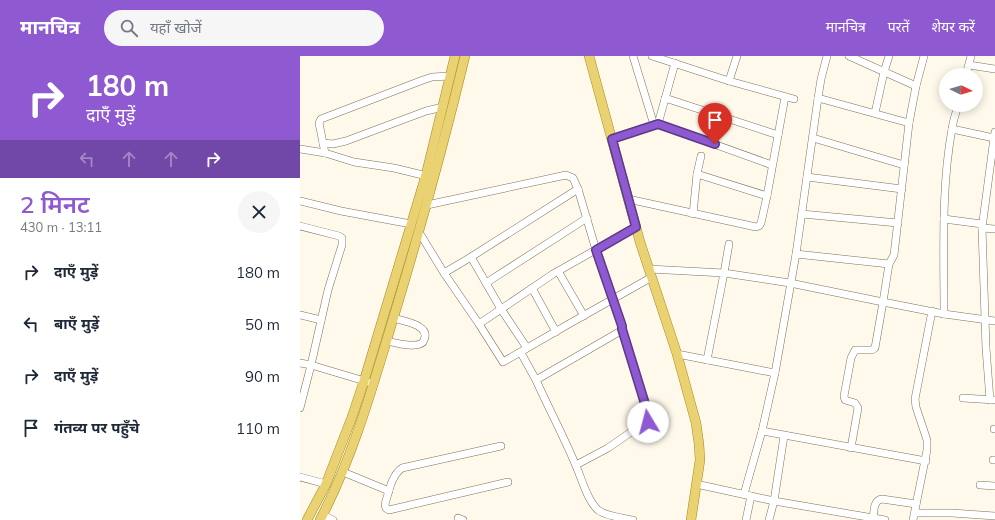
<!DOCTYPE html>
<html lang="hi">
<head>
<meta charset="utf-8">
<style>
  body { margin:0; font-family:Mulish,"Noto Sans Devanagari",sans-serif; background:#f6f6f7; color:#1f2937; height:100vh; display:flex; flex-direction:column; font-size:15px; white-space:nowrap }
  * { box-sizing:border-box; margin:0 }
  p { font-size:13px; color:#747a83 }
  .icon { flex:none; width:22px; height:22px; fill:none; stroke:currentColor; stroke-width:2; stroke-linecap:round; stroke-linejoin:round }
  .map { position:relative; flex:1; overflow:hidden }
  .side { display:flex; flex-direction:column; background:#fff; width:300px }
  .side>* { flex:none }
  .top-card { background:#8e59d1; color:#fff; overflow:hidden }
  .needle { width:26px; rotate:95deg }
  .buttons { position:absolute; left:639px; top:12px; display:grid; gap:8px }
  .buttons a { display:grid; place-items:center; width:44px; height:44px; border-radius:50%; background:#fff; box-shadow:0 2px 10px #0003; font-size:20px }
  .pin { position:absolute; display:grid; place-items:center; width:34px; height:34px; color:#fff; margin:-41px -17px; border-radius:50% 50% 50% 0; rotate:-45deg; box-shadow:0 0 4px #0007 }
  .pin .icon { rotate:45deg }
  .me { position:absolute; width:44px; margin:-22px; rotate:352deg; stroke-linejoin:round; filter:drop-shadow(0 0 3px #0008) }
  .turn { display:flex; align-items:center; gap:14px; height:84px; padding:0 20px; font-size:18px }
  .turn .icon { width:52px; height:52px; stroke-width:2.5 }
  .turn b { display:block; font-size:28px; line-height:34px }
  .lanes { display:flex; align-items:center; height:38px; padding:0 20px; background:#0003; justify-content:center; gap:20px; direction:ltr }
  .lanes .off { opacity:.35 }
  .round { display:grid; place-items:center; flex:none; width:42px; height:42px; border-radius:21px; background:#f6f6f7 }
  .headline { display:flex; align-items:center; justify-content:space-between; height:68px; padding:0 20px }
  h1 { font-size:24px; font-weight:600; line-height:30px; color:#8e59d1 }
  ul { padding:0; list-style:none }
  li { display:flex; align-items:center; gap:12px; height:52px; padding:0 20px }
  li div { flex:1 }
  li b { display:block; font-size:15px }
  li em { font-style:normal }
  header { display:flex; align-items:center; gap:24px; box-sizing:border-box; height:56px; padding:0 20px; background:#8e59d1; color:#fff }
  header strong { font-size:19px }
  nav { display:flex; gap:22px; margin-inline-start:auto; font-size:14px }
  .search { width:280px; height:36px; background:#f6f6f7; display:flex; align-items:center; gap:10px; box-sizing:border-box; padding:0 14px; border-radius:22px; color:#747a83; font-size:15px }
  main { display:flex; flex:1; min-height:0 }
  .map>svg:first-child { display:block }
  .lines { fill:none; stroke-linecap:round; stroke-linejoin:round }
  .minor-casing { stroke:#7a725b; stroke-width:8 }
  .major-casing { stroke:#a5881e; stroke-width:10 }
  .minor { stroke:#fff; stroke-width:7 }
  .major { stroke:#ead171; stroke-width:9 }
  .route-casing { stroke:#5c3a88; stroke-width:10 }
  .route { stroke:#8e59d1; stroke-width:7 }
</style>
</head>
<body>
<header>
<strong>मानचित्र</strong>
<div class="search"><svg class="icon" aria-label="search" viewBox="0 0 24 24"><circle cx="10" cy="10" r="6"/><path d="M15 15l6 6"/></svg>यहाँ खोजें</div>
<nav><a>मानचित्र</a><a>परतें</a><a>शेयर करें</a></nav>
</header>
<main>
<section class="side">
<div class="top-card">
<div class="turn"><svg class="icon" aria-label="right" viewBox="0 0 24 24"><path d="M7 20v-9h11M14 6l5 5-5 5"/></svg><div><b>180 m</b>दाएँ मुड़ें</div></div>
<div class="lanes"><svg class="icon off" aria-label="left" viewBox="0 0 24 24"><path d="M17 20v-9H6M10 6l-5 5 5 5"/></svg><svg class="icon off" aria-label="ahead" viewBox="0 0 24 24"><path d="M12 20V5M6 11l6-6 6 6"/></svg><svg class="icon off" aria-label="ahead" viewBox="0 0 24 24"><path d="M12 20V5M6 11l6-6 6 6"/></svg><svg class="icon" aria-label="right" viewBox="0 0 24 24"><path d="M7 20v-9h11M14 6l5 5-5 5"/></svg></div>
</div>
<div class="headline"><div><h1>2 मिनट</h1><p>430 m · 13:11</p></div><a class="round"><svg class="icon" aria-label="close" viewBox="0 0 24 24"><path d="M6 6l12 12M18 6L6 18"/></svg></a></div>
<ul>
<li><svg class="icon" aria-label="right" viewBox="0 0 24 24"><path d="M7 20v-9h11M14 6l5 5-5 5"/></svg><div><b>दाएँ मुड़ें</b></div><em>180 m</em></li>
<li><svg class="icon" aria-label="left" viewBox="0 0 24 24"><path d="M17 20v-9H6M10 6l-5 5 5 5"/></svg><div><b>बाएँ मुड़ें</b></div><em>50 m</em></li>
<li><svg class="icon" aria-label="right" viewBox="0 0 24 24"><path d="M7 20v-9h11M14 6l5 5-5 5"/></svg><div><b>दाएँ मुड़ें</b></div><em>90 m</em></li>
<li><svg class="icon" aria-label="arrive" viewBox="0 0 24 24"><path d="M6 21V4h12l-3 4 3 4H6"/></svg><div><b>गंतव्य पर पहुँचे</b></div><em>110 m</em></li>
</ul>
</section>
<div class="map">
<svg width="695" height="464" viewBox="0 0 695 464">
  <rect width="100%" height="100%" fill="#fef9ea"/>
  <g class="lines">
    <defs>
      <g id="minor">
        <polyline points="333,0 354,69"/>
        <polyline points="352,0 429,25 437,0"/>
        <polyline points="549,0 616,30 624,0"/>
        <polyline points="669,9 695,13"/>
        <polyline points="666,19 671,0"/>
        <polyline points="429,25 494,43"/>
        <path d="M616 30 609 67 594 199 589 208 583 246 644 258C644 198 641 132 652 73 653 65 656 57 658 49"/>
        <polyline points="365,42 478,79"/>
        <polyline points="518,42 521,23 527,0"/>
        <polyline points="575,57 584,16 589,0"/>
        <polyline points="358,68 472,109"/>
        <polyline points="652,73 694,82 695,76"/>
        <polyline points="513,82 604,109"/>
        <polyline points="312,83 358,68 375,7"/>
        <polyline points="23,87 33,88 46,85 126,55 143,51"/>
        <polyline points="0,93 25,97 54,106 94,112 131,121"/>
        <polyline points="25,97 19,67 21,63 123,24 132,21 150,20"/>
        <polyline points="397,118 467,140"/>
        <polyline points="507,121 602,133"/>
        <polyline points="328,143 456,171 459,170 461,167 467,140 485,41"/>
        <polyline points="0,145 41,155 111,168"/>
        <polyline points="127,149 266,119 273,122 278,133 296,194 322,270 322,273 319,276 236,324 221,297"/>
        <polyline points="393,158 397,118 401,100"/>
        <polyline points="502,158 598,167"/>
        <polyline points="644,163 682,168"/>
        <polyline points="0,170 39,180 42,182 42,189 28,234 11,309 0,307"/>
        <polyline points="682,172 695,173"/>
        <polyline points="119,176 144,217 179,268 253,218 336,171"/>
        <polyline points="429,188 424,217 490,227 583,246 575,292 572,294 555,294 551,302 544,340 545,344 555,347 558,352 551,392"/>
        <polyline points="496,198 518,42 609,67"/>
        <polyline points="171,201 201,253 227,292"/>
        <polyline points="349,213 424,217 407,304"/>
        <polyline points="258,215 284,260"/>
        <polyline points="144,217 171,201 278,133"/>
        <polyline points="186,227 287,162"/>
        <polyline points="232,232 256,276"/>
        <polyline points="644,258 695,265"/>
        <polyline points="0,259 21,264"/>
        <polyline points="179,268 203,306 267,269 352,221"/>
        <path d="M87 285C95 287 105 290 114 289 118 289 123 288 124 284 131 269 103 265 93 262"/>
        <polyline points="377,298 475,317 496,198 589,208"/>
        <path d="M236 324C249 353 264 381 276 410 282 423 287 444 298 454 305 460 323 462 333 464"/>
        <polyline points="663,342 695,344"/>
        <polyline points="690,344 686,292 682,172 694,82"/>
        <polyline points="0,352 11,309 68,326"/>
        <polyline points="694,373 695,373"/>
        <polyline points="462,375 626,405"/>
        <path d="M201 390 102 412C91 420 89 436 85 448 85 451 86 453 89 454L208 426"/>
        <polyline points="693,404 695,404"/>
        <polyline points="276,409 308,392 347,365 349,359 322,273"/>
        <polyline points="43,416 89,435"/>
        <polyline points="0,421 26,428"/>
        <polyline points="396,428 474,445 585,464"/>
        <polyline points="680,429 695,430"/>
        <polyline points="444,438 462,375 475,317"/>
        <polyline points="615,457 652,457 695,460"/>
        <polyline points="23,459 33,464"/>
        <polyline points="158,462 163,464"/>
        <polyline points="446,464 451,440"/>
        <polyline points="469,464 474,445 484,380"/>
        <path d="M573 464C574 456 573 444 582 443L616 448"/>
        <polyline points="613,464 627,394 627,384 616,351 615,343 632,255"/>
      </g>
      <g id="major">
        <polyline points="289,0 340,186 377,298 396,367 399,388 400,404 391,464"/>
        <polyline points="7,464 26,428 52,361 64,325 126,119 155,0"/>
        <path d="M20 464C54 399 73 329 94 260 120 174 144 87 165 0"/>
      </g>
    </defs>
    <use href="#minor" class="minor-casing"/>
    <use href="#major" class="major-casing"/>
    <use href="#minor" class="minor"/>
    <use href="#major" class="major"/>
  </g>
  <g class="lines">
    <defs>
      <polyline id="route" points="348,366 348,359 346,351 322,273 322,270 296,194 336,171 312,83 358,68 415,88"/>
    </defs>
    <use href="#route" class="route-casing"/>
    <use href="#route" class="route"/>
  </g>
</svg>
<div class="buttons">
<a><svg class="needle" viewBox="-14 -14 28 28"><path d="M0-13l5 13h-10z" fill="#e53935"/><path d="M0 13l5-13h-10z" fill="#747a83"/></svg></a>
</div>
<div class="pin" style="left:415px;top:88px;background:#d93025"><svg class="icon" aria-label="arrive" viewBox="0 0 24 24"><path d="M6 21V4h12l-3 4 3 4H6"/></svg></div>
<svg class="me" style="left:348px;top:366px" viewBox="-20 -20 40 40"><circle r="19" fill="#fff"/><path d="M0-13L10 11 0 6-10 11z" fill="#8e59d1"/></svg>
</div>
</main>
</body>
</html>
